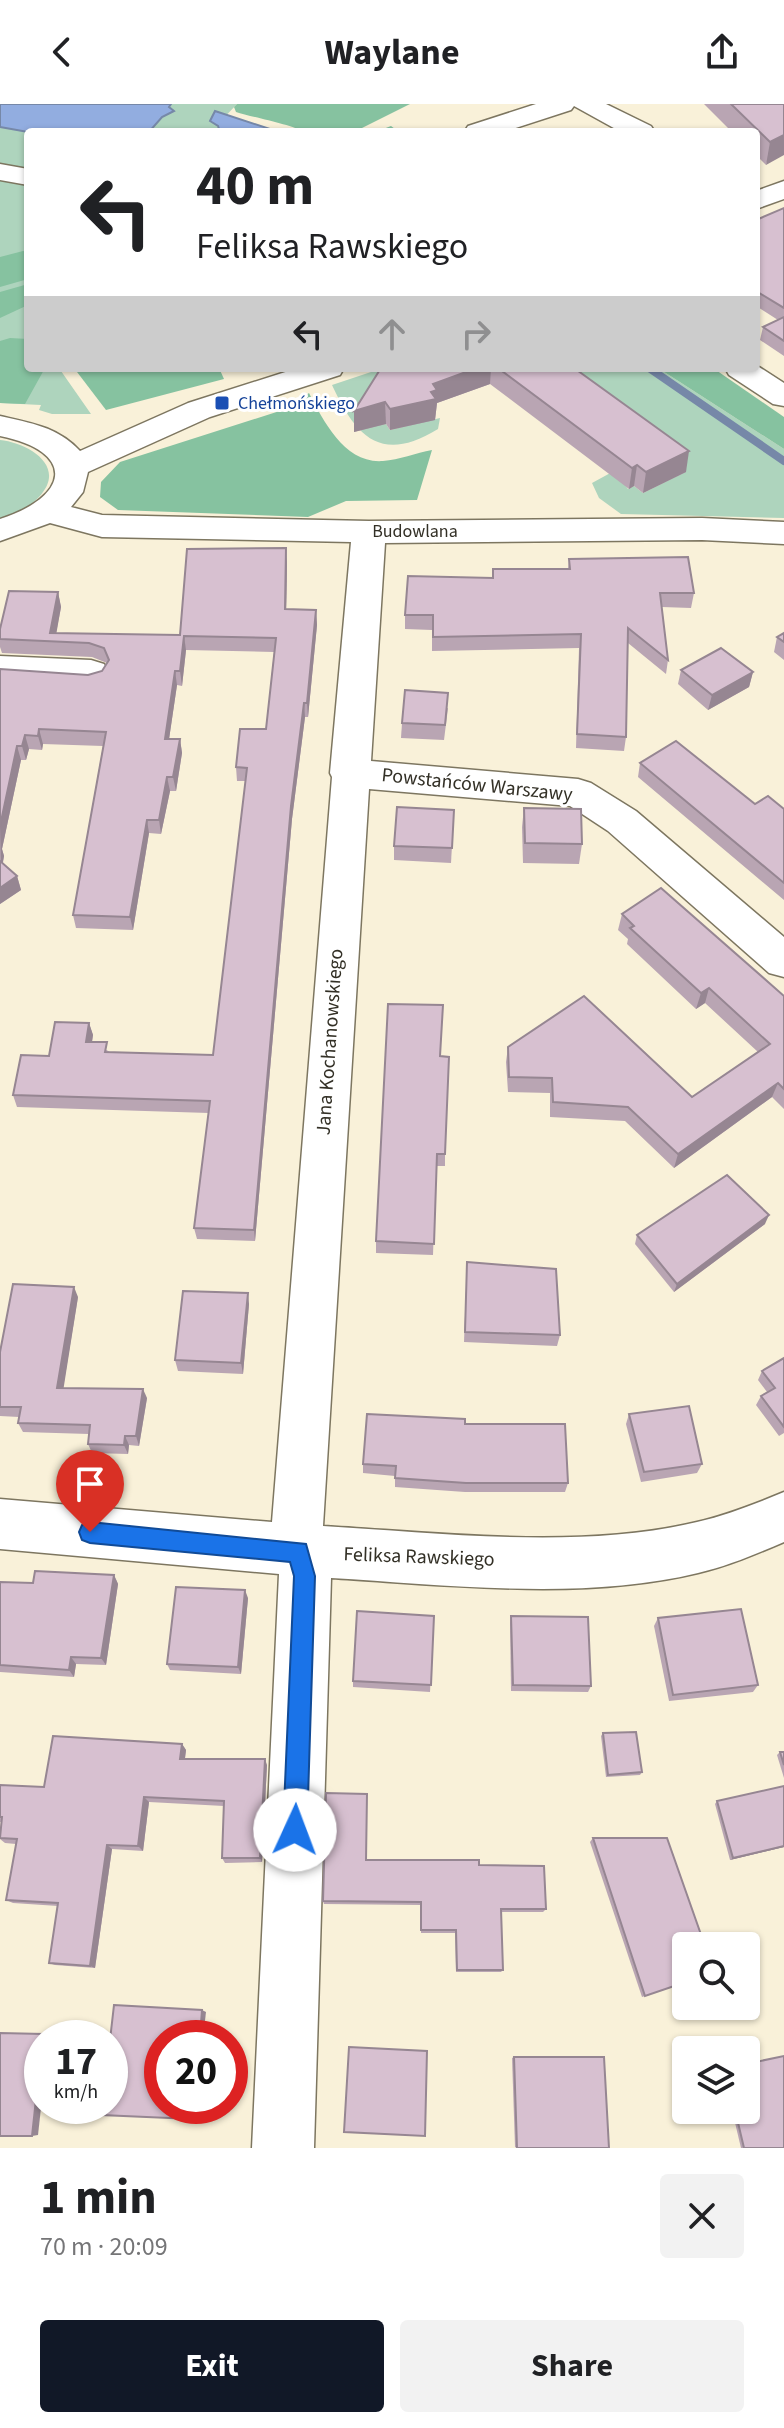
<!DOCTYPE html>
<html lang="en">
<head>
<meta charset="utf-8">
<style>
  body { margin:0; font-family:"Source Sans 3",sans-serif; background:#f2f2f2; color:#202124; height:100vh; display:flex; flex-direction:column; font-size:30px; white-space:nowrap }
  * { box-sizing:border-box; margin:0 }
  p { font-size:26px; color:#757577 }
  .icon { flex:none; width:44px; height:44px; fill:none; stroke:currentColor; stroke-width:2; stroke-linecap:round; stroke-linejoin:round }
  .map { position:relative; height:2044px; overflow:hidden }
  .panel { display:flex; flex-direction:column; background:#fff; flex:1 }
  .panel>* { flex:none }
  .hud { position:absolute; left:24px; top:24px; width:736px; height:244px; border-radius:8px; box-shadow:0 2px 6px #0004; background:#fff; color:#202124; overflow:hidden }
  .tools { position:absolute; left:672px; top:1828px; display:grid; gap:16px }
  .tools a { display:grid; place-items:center; width:88px; height:88px; border-radius:8px; background:#fff; box-shadow:0 2px 6px #0004; font-size:40px }
  .speed { position:absolute; left:24px; top:1916px; display:flex; gap:16px; font-size:40px; font-weight:700; text-align:center }
  .speed>* { display:grid; place-content:center; width:104px; height:104px; border-radius:50%; background:#fff; box-shadow:0 2px 6px #0004; line-height:1 }
  .speed small { font-size:20px; font-weight:400 }
  .speed .limit { border:12px solid #d22; background:#fff; color:#111 }
  .pin { position:absolute; display:grid; place-items:center; width:68px; height:68px; color:#fff; margin:-82px -34px; border-radius:50% 50% 50% 0; rotate:-45deg; box-shadow:0 0 8px #0007 }
  .pin .icon { rotate:45deg }
  .me { position:absolute; width:88px; margin:-44px; rotate:2deg; stroke-linejoin:round; filter:drop-shadow(0 0 6px #0008) }
  .turn { display:flex; align-items:center; gap:28px; height:168px; padding:0 40px; font-size:36px }
  .turn .icon { width:104px; height:104px; stroke-width:2.5 }
  .turn b { display:block; font-size:56px; line-height:68px }
  .lanes { display:flex; align-items:center; height:76px; padding:0 40px; background:#0003; justify-content:center; gap:40px; direction:ltr }
  .lanes .off { opacity:.35 }
  .round { display:grid; place-items:center; flex:none; width:84px; height:84px; border-radius:8px; background:#f2f2f2 }
  .summary { display:flex; align-items:center; justify-content:space-between; height:136px; padding:0 40px }
  h1 { font-size:48px; font-weight:700; line-height:60px }
  .cta { display:flex; gap:16px; margin-top:auto; padding:16px 40px }
  .cta a { flex:1; height:92px; border-radius:8px; background:#111827; color:#fff; font-size:32px; font-weight:700; line-height:92px; text-align:center }
  .cta a+a { background:#f2f2f2; color:#202124 }
  header { display:flex; justify-content:space-between; align-items:center; height:104px; padding:0 40px; background:#fff; font-size:36px; font-weight:700 }
  .map>svg:first-child { display:block }
  .green { fill:#aed4bd }
  .forest { fill:#86c2a0 }
  .water { fill:#92ade0; stroke:#7688a8; stroke-width:2 }
  .lines { fill:none; stroke-linecap:round; stroke-linejoin:round }
  .stream { stroke:#7688a8; stroke-width:8 }
  .minor-casing { stroke:#7d7660; stroke-width:3 }
  .minor { fill:#fff; fill-rule:evenodd }
  .wall { fill:#b9a5b3 }
  .shaded-wall { fill:#968692 }
  .building { fill:#d7c0d0; stroke:#968692; stroke-width:2 }
  .route { fill:#1a73e8; stroke:#114b97; stroke-width:2 }
  .transit-dot { fill:#1a4fb4; stroke:#fff; stroke-width:3 }
  .labels { text-anchor:middle; dominant-baseline:central; stroke-width:6; stroke-linejoin:round; paint-order:stroke }
  .far-transit-label { font-size:18px; fill:#164399; stroke:#fff; text-anchor:start }
  .far-street-label { font-size:18px; fill:#333026; stroke:#fff }
  .street-label { font-size:20px; fill:#333026; stroke:#fff }
</style>
</head>
<body>
<header><svg class="icon" aria-label="back" viewBox="0 0 24 24"><path d="M15 5l-7 7 7 7"/></svg>Waylane<svg class="icon" aria-label="share" viewBox="0 0 24 24"><path d="M12 15V3M7 8l5-5 5 5M5 13v7h14v-7"/></svg></header>
<div class="map">
<svg width="784" height="2044" viewBox="0 0 784 2044">
  <rect width="100%" height="100%" fill="#f9f1d9"/>
  <g class="green">
    <polygon points="0,0 237,0 217,21 220,28 28,28 28,264 62,264 61,267 91,310 52,310 39,306 41,301 0,299"/>
    <path d="M383 264 380 321 386 320 390 326 440 314 438 325C381 360 356 333 332 281Z"/>
    <polygon points="547,264 658,264 784,345 784,414 621,410 599,394 592,379 614,367 628,385 634,382 643,389 685,368"/>
    <path d="M0 336C28 339 68 362 39 393 28 405 14 409 0 415Z"/>
  </g>
  <g class="forest">
    <path d="M237 0H410L362 24 378 27 391 22 399 28H303C294 21 251 13 236 8L234 3Z"/>
    <polygon points="23,147 28,148 28,175 0,183 0,153"/>
    <polygon points="28,180 28,201 0,214 0,188"/>
    <polygon points="10,234 28,235 28,264 45,264 25,300 0,299 0,237"/>
    <polygon points="74,264 219,264 224,275 106,306"/>
    <polygon points="658,264 713,264 784,313 784,345"/>
    <path d="M309 289C324 318 345 360 383 357 399 356 416 349 432 346L417 396 346 397 308 413 118 406 100 393 101 378 120 358 289 304Z"/>
  </g>
  <g class="water">
    <polygon points="0,0 171,0 169,3 174,7 162,13 149,28 28,28 0,23"/>
    <polygon points="215,7 279,28 220,28 218,22 210,17"/>
  </g>
  <g class="lines">
    <polyline class="stream" points="649,264 784,357"/>
    <defs>
      <g id="minor">
        <polygon points="536,0 606,0 651,22 655,28 621,28 574,2 571,6 503,28 464,28 468,22"/>
        <polygon points="0,60 28,65 28,81 0,76"/>
        <polygon points="784,77 784,95 756,105 756,87"/>
        <polygon points="756,261 784,279 784,302 773,300 729,271 725,264 756,264"/>
        <path d="M298 264H344L340 271 210 313 88 368 83 388 71 403 102 411 369 417 702 414 784 418V440L702 436 385 439 371 657 578 675 591 679 636 707 784 833V873L769 869 608 727 570 702 369 685 323 1422C443 1429 580 1446 697 1418 727 1411 755 1400 784 1388V1438C756 1450 728 1462 698 1469 583 1497 448 1481 331 1474L314 2044H252L279 1470 0 1445V1395L272 1418 332 673 330 669 351 438 102 433 50 419 0 437V415C69 393 78 348 0 332V312C31 319 58 323 80 347L188 299Z"/>
        <polygon points="0,552 91,556 104,560 109,569 104,578 91,582 0,576"/>
      </g>
    </defs>
    <use href="#minor" class="minor-casing"/>
    <use href="#minor" class="minor"/>
  </g>
  <g class="wall">
    <polygon points="704,0 784,0 766,61 756,51 756,28 732,28"/>
    <polygon points="784,104 784,252 760,236 763,223 778,216 756,202 756,116"/>
    <polygon points="381,264 574,264 686,368 643,389 634,382 629,385 490,280 437,299 435,316 390,326 386,320 354,328 354,307"/>
    <polygon points="569,455 694,489 691,504 662,503 668,556 666,570 628,539 626,633 624,647 576,644 579,544 432,547 432,526 405,525 405,511 492,474 493,465 568,465"/>
    <polygon points="287,458 286,505 316,506 317,521 308,613 305,613 292,715 255,1137 197,1135 194,1124 209,1009 17,1003 13,991 49,952 89,919 93,931 92,938 110,948 213,951 246,677 237,677 236,663 266,625 274,548 186,546 182,582 177,581 169,635 180,635 182,649 176,687 170,687 161,730 149,729 133,826 76,824 73,811 103,642 43,640 42,646 29,645 26,656 21,656 2,745 4,752 3,759 17,772 21,786 0,800 0,565 88,571 102,567 107,559 92,553 2,549 0,543 0,525 58,488 61,503 56,529 180,531"/>
    <polygon points="784,529 784,556 774,548 777,533"/>
    <polygon points="681,566 753,568 749,583 708,606 678,580"/>
    <polygon points="448,604 444,636 401,634 402,619"/>
    <polygon points="640,659 755,700 784,705 784,796 638,673"/>
    <polygon points="524,704 582,740 579,760 523,759 522,723"/>
    <polygon points="454,706 451,759 394,756 394,742"/>
    <polygon points="622,810 784,892 784,1005 772,993 674,1064 625,1017 550,1013 550,989 508,988 506,958 508,943 692,993 758,948 705,899 696,905 627,840 628,835 618,826"/>
    <polygon points="440,952 445,1050 445,1062 436,1062 433,1151 376,1149 376,1137"/>
    <polygon points="765,1120 674,1188 635,1140 637,1131"/>
    <polygon points="467,1158 560,1231 557,1242 464,1238"/>
    <polygon points="78,1193 63,1284 147,1294 139,1342 129,1341 128,1350 92,1349 88,1340 89,1330 23,1328 18,1319 19,1313 0,1312 0,1248"/>
    <polygon points="249,1200 243,1270 178,1267 175,1256"/>
    <polygon points="784,1254 784,1329 779,1332 756,1301 761,1292 767,1288 758,1276 762,1267"/>
    <polygon points="629,1310 702,1360 697,1369 641,1378 626,1320"/>
    <polygon points="465,1320 568,1379 565,1388 465,1388 395,1383 395,1372 363,1369 363,1360"/>
    <polygon points="114,1471 118,1480 106,1561 76,1560 74,1573 0,1568 0,1478 33,1479"/>
    <polygon points="248,1494 241,1570 170,1566 167,1560"/>
    <polygon points="434,1512 430,1588 353,1583 353,1577"/>
    <polygon points="511,1512 591,1582 588,1588 511,1587 510,1519"/>
    <polygon points="658,1514 758,1581 753,1588 669,1597 654,1522"/>
    <polygon points="603,1629 642,1668 640,1671 606,1673 601,1632"/>
    <polygon points="182,1640 186,1646 185,1655 267,1661 262,1758 225,1759 222,1754 224,1702 149,1698 143,1747 112,1745 95,1864 55,1861 49,1859 58,1802 13,1799 6,1796 16,1740 5,1739 0,1735 1,1718 0,1718 0,1681 44,1683"/>
    <polygon points="780,1648 784,1648 784,1674 777,1651"/>
    <polygon points="784,1682 784,1743 730,1756 715,1700 717,1697"/>
    <polygon points="593,1734 686,1878 642,1893 590,1738"/>
    <polygon points="367,1756 479,1761 546,1805 543,1808 501,1808 503,1866 501,1868 456,1868 455,1829 421,1829 421,1801 324,1800 323,1797"/>
    <polygon points="514,1953 517,2044 515,2043 512,1954"/>
    <polygon points="732,2006 746,2006 784,2044 741,2044"/>
  </g>
  <g class="shaded-wall">
    <polygon points="784,31 784,51 766,61 770,38"/>
    <polygon points="477,264 491,264 490,280 437,299 435,316 390,326 390,305 433,280"/>
    <polygon points="385,298 386,320 354,328 354,307"/>
    <polygon points="689,347 686,368 643,389 646,368"/>
    <polygon points="637,361 634,382 629,385 632,364"/>
    <polygon points="286,444 287,458 286,519 285,505"/>
    <polygon points="58,488 61,503 55,537 50,529"/>
    <polygon points="316,506 317,521 308,613 307,599"/>
    <polygon points="184,532 186,546 182,582 180,567"/>
    <polygon points="175,567 177,581 167,649 165,635"/>
    <polygon points="753,568 749,583 708,606 712,591"/>
    <polygon points="304,599 305,613 292,715 255,1137 254,1126 291,702"/>
    <polygon points="39,625 43,640 42,646 38,632"/>
    <polygon points="25,631 29,645 26,656 22,642"/>
    <polygon points="180,635 182,649 176,687 173,673"/>
    <polygon points="17,642 21,656 2,745 4,752 1,767 0,722"/>
    <polygon points="167,673 170,687 161,730 159,716"/>
    <polygon points="147,716 149,729 133,826 130,813"/>
    <polygon points="17,772 21,786 0,800 0,784"/>
    <polygon points="709,884 705,899 696,905 701,889"/>
    <polygon points="89,919 93,931 90,950 86,938"/>
    <polygon points="778,979 772,993 674,1064 678,1050"/>
    <polygon points="769,1111 765,1120 674,1188 677,1180"/>
    <polygon points="74,1183 78,1193 62,1294 57,1284"/>
    <polygon points="248,1189 249,1200 243,1270 241,1259"/>
    <polygon points="143,1285 147,1294 139,1342 136,1332"/>
    <polygon points="125,1332 129,1341 128,1350 124,1341"/>
    <polygon points="114,1471 118,1480 106,1561 101,1554"/>
    <polygon points="245,1486 248,1494 241,1570 238,1563"/>
    <polygon points="71,1553 76,1560 74,1573 69,1566"/>
    <polygon points="182,1640 186,1646 184,1661 180,1655"/>
    <polygon points="265,1655 267,1661 262,1758 260,1754"/>
    <polygon points="144,1693 149,1698 143,1747 138,1742"/>
    <polygon points="107,1741 112,1745 95,1864 90,1862"/>
    <polygon points="784,1742 784,1743 730,1756 733,1754"/>
    <polygon points="202,1906 206,1908 203,1934 200,1934"/>
    <polygon points="43,1930 49,1931 49,1934 42,1934"/>
    <polygon points="42,1938 42,1995 38,2031 32,2032"/>
    <polygon points="193,2002 197,2002 195,2015 192,2015"/>
  </g>
  <g class="building">
    <polygon points="731,0 784,0 784,31 770,38"/>
    <polygon points="784,104 784,204 756,187 756,116"/>
    <polygon points="784,213 784,237 763,223"/>
    <polygon points="381,264 477,264 433,280 437,286 431,288 436,295 390,305 385,298 354,307"/>
    <polygon points="498,264 574,264 689,347 646,368 637,361 632,364"/>
    <polygon points="286,444 285,505 316,506 307,599 304,599 291,702 254,1126 194,1124 210,997 13,991 21,951 49,952 55,918 89,919 86,938 107,938 105,948 213,951 247,664 236,663 240,625 266,625 276,534 184,532 180,567 175,567 165,635 180,635 173,673 167,673 159,716 147,716 130,813 73,811 106,628 39,625 38,632 25,631 22,642 17,642 0,722 0,565 88,571 102,567 109,556 104,544 89,539 0,535 0,525 9,487 58,488 50,529 180,531 187,445"/>
    <polygon points="688,453 694,489 660,489 668,556 628,524 626,633 577,630 581,530 433,533 433,511 405,511 408,472 493,474 493,465 570,465 569,455"/>
    <polygon points="784,529 784,538 777,533"/>
    <polygon points="721,544 753,568 712,591 681,566"/>
    <polygon points="405,586 448,589 445,621 402,619"/>
    <polygon points="676,637 755,700 768,692 784,705 784,779 640,659"/>
    <polygon points="397,703 454,706 452,744 394,742"/>
    <polygon points="524,704 581,705 582,740 525,739"/>
    <polygon points="0,757 17,772 0,784"/>
    <polygon points="661,784 784,892 784,985 778,979 678,1050 628,1003 553,998 552,974 509,973 508,943 584,892 692,993 770,940 709,884 701,889 630,824 634,822 622,810"/>
    <polygon points="388,900 443,901 440,952 449,953 445,1050 437,1050 434,1140 376,1137"/>
    <polygon points="727,1071 769,1111 677,1180 637,1131"/>
    <polygon points="467,1158 556,1165 560,1231 465,1228"/>
    <polygon points="13,1180 74,1183 57,1284 143,1285 136,1332 125,1332 124,1341 88,1340 90,1321 18,1319 21,1303 0,1303 0,1248"/>
    <polygon points="183,1187 248,1189 241,1259 175,1256"/>
    <polygon points="784,1254 784,1323 761,1292 775,1284 762,1267"/>
    <polygon points="689,1302 702,1360 644,1368 629,1310"/>
    <polygon points="367,1310 465,1315 465,1320 565,1320 568,1379 466,1379 395,1374 396,1362 363,1360"/>
    <polygon points="35,1467 114,1471 101,1554 71,1553 69,1566 0,1561 0,1478 33,1479"/>
    <polygon points="176,1483 245,1486 238,1563 167,1560"/>
    <polygon points="741,1505 758,1581 673,1591 658,1514"/>
    <polygon points="357,1507 434,1512 431,1581 353,1577"/>
    <polygon points="511,1512 588,1513 591,1582 513,1581"/>
    <polygon points="636,1628 642,1668 608,1671 603,1629"/>
    <polygon points="53,1632 182,1640 180,1655 265,1655 260,1754 222,1754 224,1697 144,1693 138,1742 107,1741 90,1862 49,1859 58,1799 6,1796 17,1735 0,1734 2,1713 0,1713 0,1681 44,1683"/>
    <polygon points="780,1648 784,1648 784,1661"/>
    <polygon points="784,1682 784,1742 733,1754 717,1697"/>
    <polygon points="326,1689 367,1690 366,1756 479,1756 479,1761 544,1762 546,1805 501,1805 503,1866 457,1866 456,1826 421,1826 421,1798 323,1797"/>
    <polygon points="593,1734 667,1734 705,1842 686,1842 686,1878 645,1892"/>
    <polygon points="114,1901 202,1906 200,1934 162,1934 162,2002 193,2002 192,2015 101,2011 102,2002 110,2002 110,1936"/>
    <polygon points="0,1929 43,1930 32,2032 0,2032"/>
    <polygon points="349,1943 427,1947 425,2032 344,2028"/>
    <polygon points="784,1952 784,2044 744,2044 735,2006 746,2006 746,1960"/>
    <polygon points="514,1953 604,1953 609,2044 517,2044"/>
  </g>
  <polygon class="route" points="90,1418 306,1440 315,1472 307,1726 303,1735 295,1738 287,1735 283,1726 294,1472 290,1458 90,1439 82,1436 79,1428 82,1421"/>
  <rect class="transit-dot" x="214" y="291" width="16" height="16" rx="4"/>
  <g class="labels">
    <g class="far-transit-label">
      <text x="238" y="299">Chełmońskiego</text>
    </g>
    <g class="far-street-label">
      <text x="415" y="427">Budowlana</text>
    </g>
    <g class="street-label">
      <text transform="translate(477 681) rotate(6)">Powstańców Warszawy</text>
      <text transform="translate(330 938) rotate(-86)">Jana Kochanowskiego</text>
      <text transform="translate(419 1453) rotate(2)">Feliksa Rawskiego</text>
    </g>
  </g>
</svg>
<div class="tools">
<a><svg class="icon" aria-label="search" viewBox="0 0 24 24"><circle cx="10" cy="10" r="6"/><path d="M15 15l6 6"/></svg></a>
<a><svg class="icon" aria-label="layers" viewBox="0 0 24 24"><path d="M12 4l9 5-9 5-9-5zM3 14l9 5 9-5"/></svg></a>
</div>
<div class="speed"><div>17<small>km/h</small></div><div class="limit">20</div></div>
<div class="pin" style="left:90px;top:1428px;background:#d93025"><svg class="icon" aria-label="arrive" viewBox="0 0 24 24"><path d="M6 21V4h12l-3 4 3 4H6"/></svg></div>
<svg class="me" style="left:295px;top:1726px" viewBox="-20 -20 40 40"><circle r="19" fill="#fff"/><path d="M0-13L10 11 0 6-10 11z" fill="#1a73e8"/></svg>
<div class="hud">
<div class="turn"><svg class="icon" aria-label="left" viewBox="0 0 24 24"><path d="M17 20v-9H6M10 6l-5 5 5 5"/></svg><div><b>40 m</b>Feliksa Rawskiego</div></div>
<div class="lanes"><svg class="icon" aria-label="left" viewBox="0 0 24 24"><path d="M17 20v-9H6M10 6l-5 5 5 5"/></svg><svg class="icon off" aria-label="ahead" viewBox="0 0 24 24"><path d="M12 20V5M6 11l6-6 6 6"/></svg><svg class="icon off" aria-label="right" viewBox="0 0 24 24"><path d="M7 20v-9h11M14 6l5 5-5 5"/></svg></div>
</div>
</div>
<section class="panel">
<div class="summary"><div><h1>1 min</h1><p>70 m · 20:09</p></div><a class="round"><svg class="icon" aria-label="close" viewBox="0 0 24 24"><path d="M6 6l12 12M18 6L6 18"/></svg></a></div>
<div class="cta"><a>Exit</a><a>Share</a></div>
</section>
</body>
</html>
